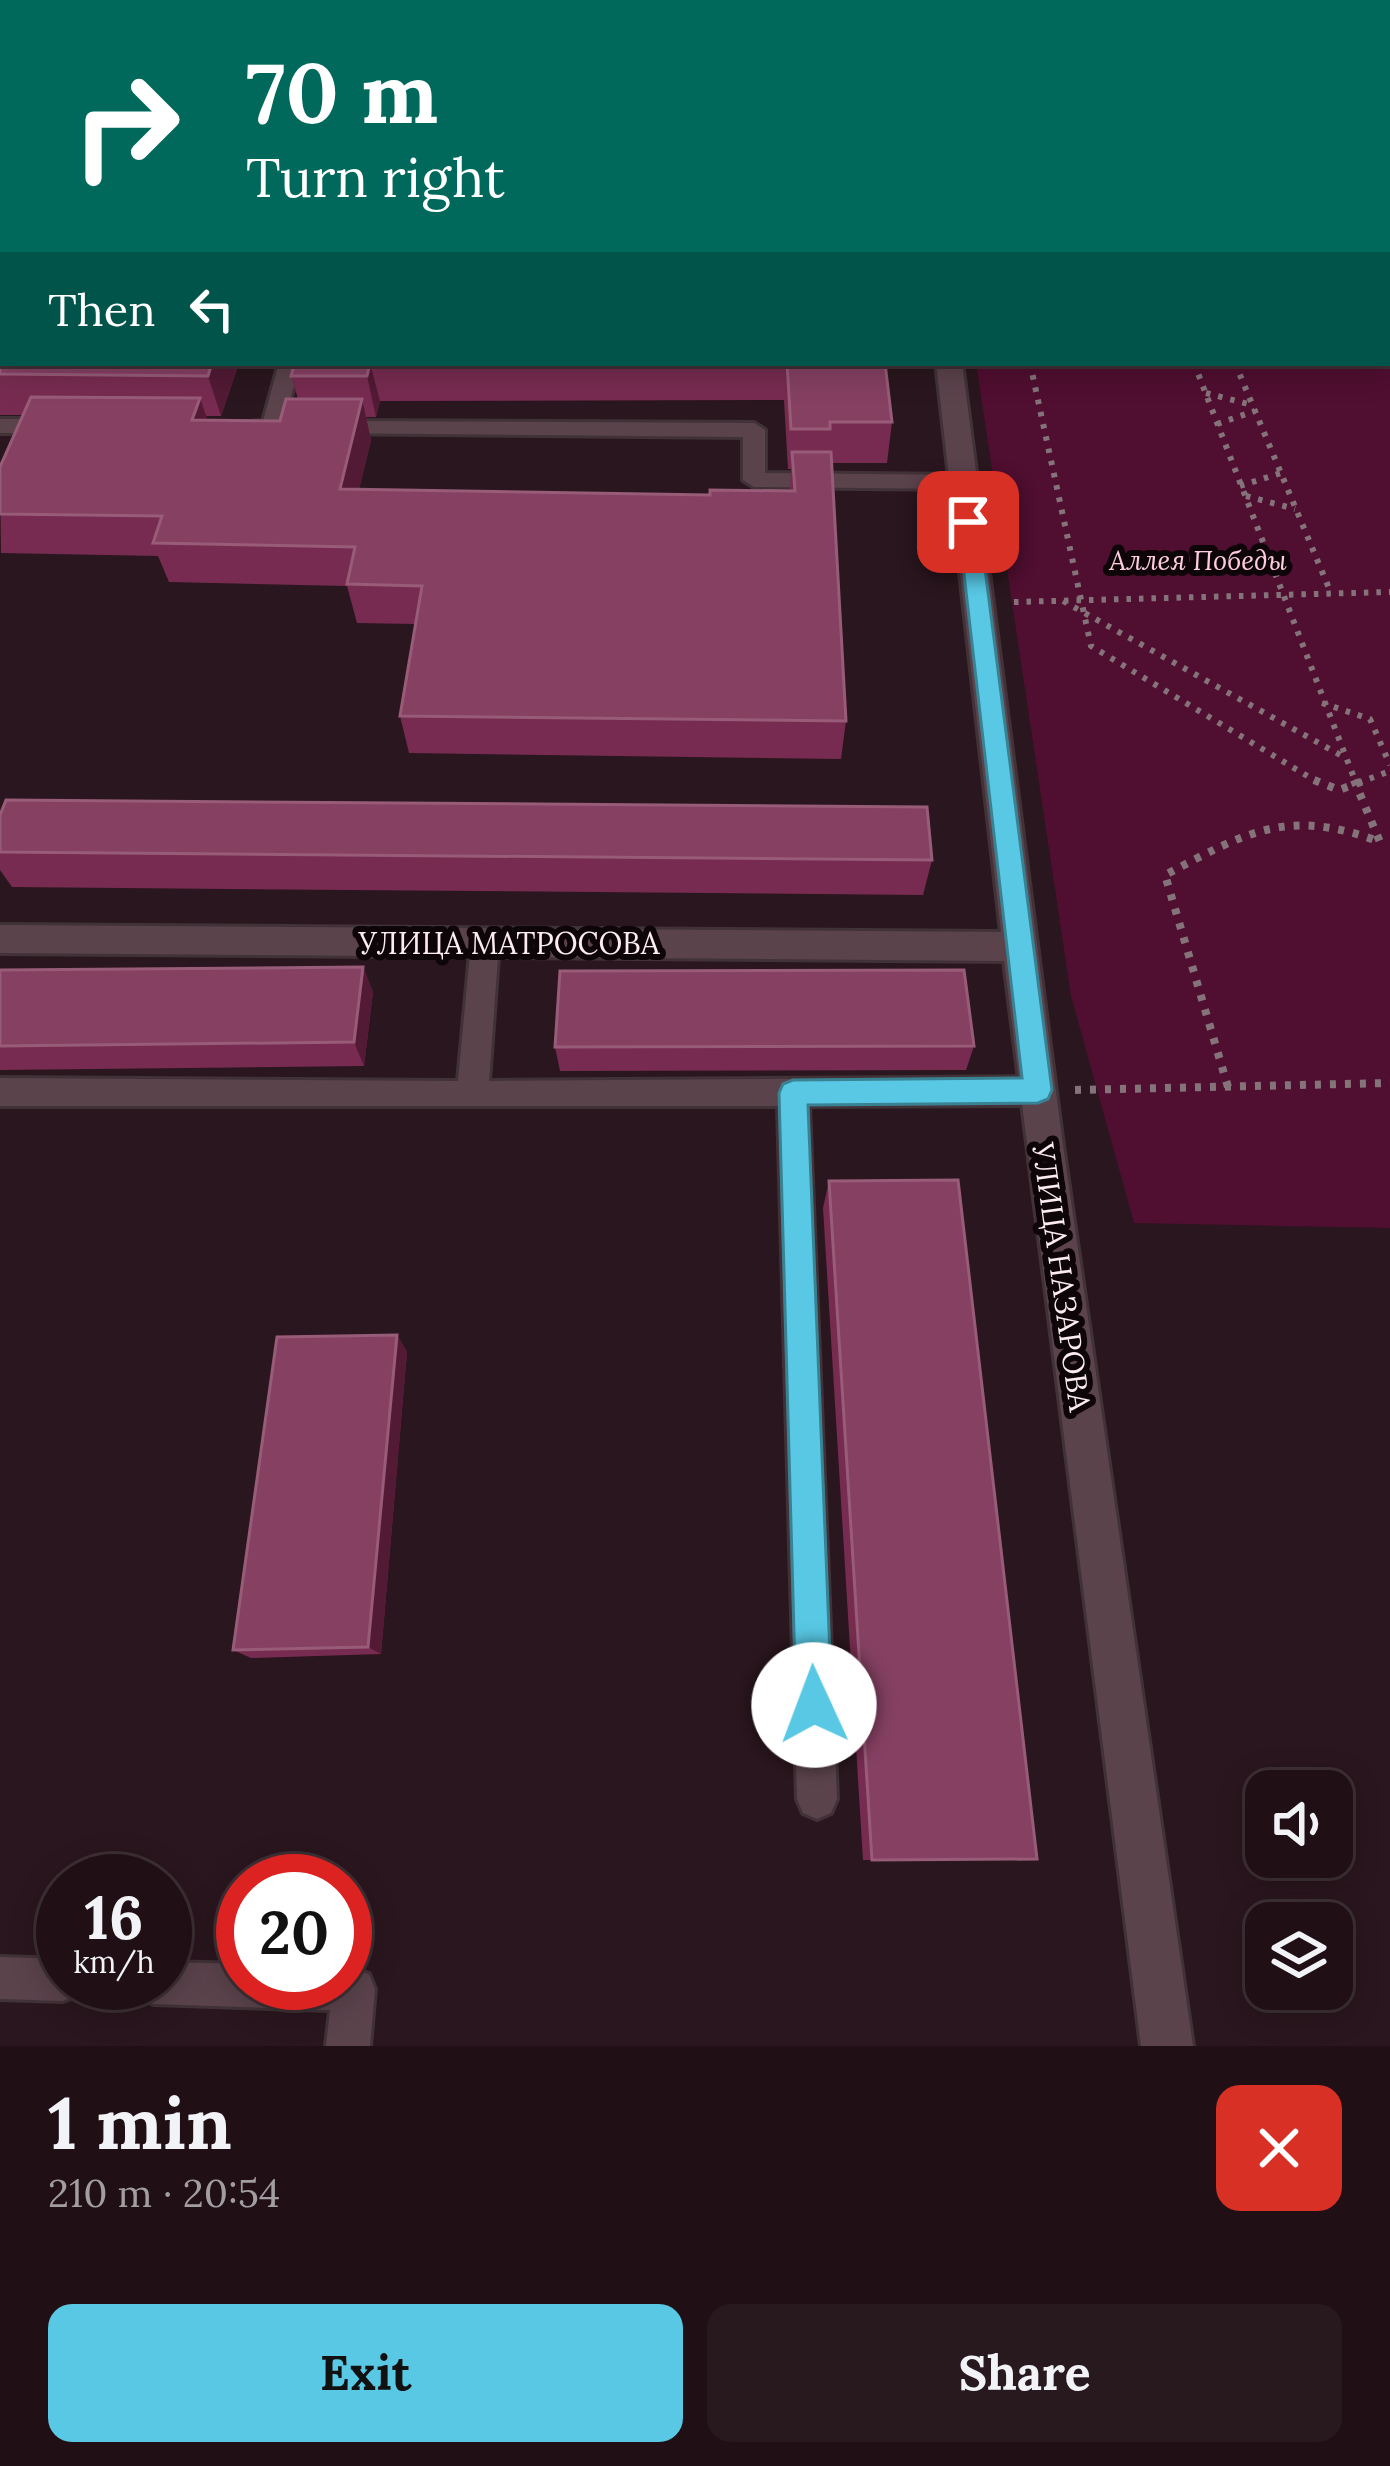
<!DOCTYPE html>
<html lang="en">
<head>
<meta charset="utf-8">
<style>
  body { margin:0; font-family:Lora,serif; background:#28191f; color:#f1f3f6; height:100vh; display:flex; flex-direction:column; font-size:45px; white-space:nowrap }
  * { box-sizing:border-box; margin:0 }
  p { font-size:39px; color:#a29da1 }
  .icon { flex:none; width:66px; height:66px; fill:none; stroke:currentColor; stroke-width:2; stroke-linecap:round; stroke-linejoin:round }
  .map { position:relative; height:2046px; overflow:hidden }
  .details { display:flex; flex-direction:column; background:#201016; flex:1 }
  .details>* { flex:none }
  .top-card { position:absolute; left:0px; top:0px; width:1392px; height:366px; box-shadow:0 6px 30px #0003,0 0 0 3px #3d3035; background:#00695c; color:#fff; overflow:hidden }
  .tools { position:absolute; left:1245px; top:1770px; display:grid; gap:24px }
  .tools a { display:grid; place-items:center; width:108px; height:108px; border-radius:24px; background:#201016; box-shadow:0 6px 30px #0003,0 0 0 3px #3d3035; font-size:60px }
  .speed { position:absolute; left:36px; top:1854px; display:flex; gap:24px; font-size:60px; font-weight:700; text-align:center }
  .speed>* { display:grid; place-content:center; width:156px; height:156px; border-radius:50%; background:#201016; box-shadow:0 6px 30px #0003,0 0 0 3px #3d3035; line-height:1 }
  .speed small { font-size:30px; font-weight:400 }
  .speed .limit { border:18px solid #d22; background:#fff; color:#111 }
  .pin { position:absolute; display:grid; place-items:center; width:102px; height:102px; color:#fff; margin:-51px; border-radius:24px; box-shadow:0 6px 18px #0006 }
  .me { position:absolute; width:132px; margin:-66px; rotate:358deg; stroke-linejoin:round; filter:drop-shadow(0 0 9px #0008) }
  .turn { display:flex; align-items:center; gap:42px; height:252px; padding:0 48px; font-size:54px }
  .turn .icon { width:156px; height:156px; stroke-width:2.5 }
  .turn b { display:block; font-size:84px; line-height:102px }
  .then { display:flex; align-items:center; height:114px; padding:0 48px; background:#0003; gap:24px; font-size:45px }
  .round { display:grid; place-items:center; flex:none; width:126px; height:126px; border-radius:24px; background:#28191f }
  .overview { display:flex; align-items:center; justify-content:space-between; height:204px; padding:0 48px }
  h1 { font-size:72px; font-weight:700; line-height:90px }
  .primary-button { display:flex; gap:24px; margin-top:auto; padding:24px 48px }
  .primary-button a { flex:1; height:138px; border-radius:24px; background:#58c8e4; color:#111; font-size:48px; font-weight:700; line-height:138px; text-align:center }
  .primary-button a+a { background:#28191f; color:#f1f3f6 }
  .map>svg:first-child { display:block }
  .green { fill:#500e30 }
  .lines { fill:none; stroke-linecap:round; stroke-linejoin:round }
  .service-casing { stroke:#413237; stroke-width:6 }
  .minor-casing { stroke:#413237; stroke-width:6 }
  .path-far1 { stroke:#85737a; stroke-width:6; stroke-dasharray:4.5 8; stroke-linecap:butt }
  .path { stroke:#85737a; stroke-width:8; stroke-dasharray:6 9; stroke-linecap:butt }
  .service { fill:#5b434c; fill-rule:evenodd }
  .minor { fill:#5b434c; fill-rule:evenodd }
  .wall { fill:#772b50; fill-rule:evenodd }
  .shaded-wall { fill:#521a35 }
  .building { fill:#854062; stroke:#985b78; stroke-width:3 }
  .route { fill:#58c8e4; stroke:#398294; stroke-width:3 }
  .labels { text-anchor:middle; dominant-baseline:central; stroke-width:12; stroke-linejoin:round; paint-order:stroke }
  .far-park-label { font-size:27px; font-style:italic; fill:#fdccde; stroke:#0d0508 }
  .street-label { font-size:30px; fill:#fcecf2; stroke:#0d0508 }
</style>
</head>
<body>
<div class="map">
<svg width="1390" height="2046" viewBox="0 0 1390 2046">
  <rect width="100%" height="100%" fill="#2a161e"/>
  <polygon class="green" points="1390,236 1390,1228 1134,1223 1071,996 976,363 1389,363"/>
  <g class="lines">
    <defs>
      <g id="service">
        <rect x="379" y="0" width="16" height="3"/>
        <polygon points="279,363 301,363 280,433 232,433 232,423 263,421"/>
        <polygon points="0,419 60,419 71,426 60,433 0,433"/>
        <polygon points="331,421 754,423 765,430 765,473 964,475 975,482 964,489 754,487 743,480 743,437 323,433 320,428"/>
        <polygon points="485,931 495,935 499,943 489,1081 1038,1077 1049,1081 1053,1091 1049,1101 1038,1105 809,1106 837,1799 831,1813 817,1819 803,1813 797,1799 778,1106 0,1106 0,1078 458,1081 471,943 475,935"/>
        <polygon points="0,1957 63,1959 63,1983 83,1983 78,1995 63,2001 0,1999"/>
        <polygon points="165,1962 243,1964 243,1983 345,1983 345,1967 369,1974 375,1989 370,2046 326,2046 330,2010 154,2004 139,1998 133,1983 165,1983"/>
      </g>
      <g id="minor">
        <polygon points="896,0 916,0 917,3 897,3"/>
        <rect x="0" y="277" width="3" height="14"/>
        <polygon points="936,363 962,363 1062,1138 1193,2046 1141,2046 1004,961 0,953 0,925 1001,932"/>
      </g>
    </defs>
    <use href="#service" class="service-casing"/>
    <use href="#minor" class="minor-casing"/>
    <g class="path-far1">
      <polyline points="1030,363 1091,646 1319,783"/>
      <polyline points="1194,363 1356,783"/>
      <polyline points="1235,363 1331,593"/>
      <polyline points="1206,393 1252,405"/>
      <polyline points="1217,424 1255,411"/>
      <polyline points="1240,486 1281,473"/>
      <polyline points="1246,496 1295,509"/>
      <polyline points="1063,601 1344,757"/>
      <polyline points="1014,602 1390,592"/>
      <polyline points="1322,703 1370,719 1390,765"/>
      <polyline points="1358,783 1390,771"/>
    </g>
    <g class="path">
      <polyline points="1314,780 1339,790 1366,780"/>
      <path d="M1228 1087 1165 875C1247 832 1288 807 1380 842L1354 780"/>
      <polyline points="1075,1090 1390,1083"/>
    </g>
    <use href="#service" class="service"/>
    <use href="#minor" class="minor"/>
  </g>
  <g class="wall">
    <rect x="0" y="127" width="3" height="93"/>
    <path d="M0 312 239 363 221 416H206L207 420 280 421 298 399 291 376 295 363H885L892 422 887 463H832L846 721 841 759 409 753 400 716 415 624 357 623 347 586 169 582 158 556 1 553 0 467 23 415H0ZM784 400 788 469H791L790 491 710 495 359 489 371 440 366 417H376L380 401Z"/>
    <polygon points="0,815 932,860 923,895 12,887 0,870"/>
    <polygon points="363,967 373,992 364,1066 0,1070 0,970"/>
    <polygon points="974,1046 966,1070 560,1071 555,1047"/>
    <polygon points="829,1181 872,1860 863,1860 823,1208"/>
    <polygon points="397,1335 407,1352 381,1654 251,1658 233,1650"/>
  </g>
  <g class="shaded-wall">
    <polygon points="282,0 298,0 297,3 281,3"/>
    <polygon points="3,18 3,56 0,62 0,24"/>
    <polygon points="212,363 239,363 221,416 208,376"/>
    <polygon points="370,363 380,401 376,417 367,376"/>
    <polygon points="200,398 214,439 192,420"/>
    <polygon points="362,399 371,440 350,529 340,489"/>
    <polygon points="363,967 373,992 364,1066 354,1042"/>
    <polygon points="397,1335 407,1352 381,1654 368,1647"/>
  </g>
  <g class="building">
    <polygon points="225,0 282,0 281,3 224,3"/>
    <polygon points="571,0 807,0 808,3 570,3"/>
    <polygon points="0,6 3,6 3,18 0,24"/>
    <rect x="0" y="127" width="3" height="40"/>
    <polygon points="0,312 3,312 3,363 212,363 208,376 0,374"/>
    <polygon points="295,363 370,363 367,376 291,376"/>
    <polygon points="787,363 885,363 892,422 830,422 830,429 791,429"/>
    <polygon points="31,397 200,398 192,420 280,421 286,399 362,399 340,489 710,495 710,490 795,491 792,452 831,452 846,721 400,716 422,586 347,584 355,547 153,543 162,516 0,514 0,467"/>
    <polygon points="6,800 927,807 932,860 0,852 0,815"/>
    <polygon points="363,967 354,1042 0,1046 0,970"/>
    <polygon points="964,970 974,1046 555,1047 560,971"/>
    <polygon points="958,1180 1037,1859 872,1860 829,1181"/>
    <polygon points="397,1335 368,1647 233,1650 277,1337"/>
  </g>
  <polygon class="route" points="968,515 979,522 1052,1090 1048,1099 1038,1103 808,1105 832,1705 827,1717 814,1722 802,1717 796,1705 779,1093 783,1084 793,1080 1022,1078 958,522"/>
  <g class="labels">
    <g class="far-park-label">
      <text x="1198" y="560">Аллея Победы</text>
    </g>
    <g class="street-label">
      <text x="509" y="943">УЛИЦА МАТРОСОВА</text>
      <text transform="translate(1062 1277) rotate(82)">УЛИЦА НАЗАРОВА</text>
    </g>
  </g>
</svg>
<div class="tools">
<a><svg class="icon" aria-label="sound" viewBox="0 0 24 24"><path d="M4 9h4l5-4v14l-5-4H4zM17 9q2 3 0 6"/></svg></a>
<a><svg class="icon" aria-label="layers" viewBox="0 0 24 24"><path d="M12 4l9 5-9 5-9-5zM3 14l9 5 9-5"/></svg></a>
</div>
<div class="speed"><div>16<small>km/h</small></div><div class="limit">20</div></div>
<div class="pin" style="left:968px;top:522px;background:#d93025"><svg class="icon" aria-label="arrive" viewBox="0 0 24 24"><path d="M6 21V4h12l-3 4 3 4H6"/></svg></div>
<svg class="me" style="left:814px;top:1705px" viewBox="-20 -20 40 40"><circle r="19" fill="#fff"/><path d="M0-13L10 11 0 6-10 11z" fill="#58c8e4"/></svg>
<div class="top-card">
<div class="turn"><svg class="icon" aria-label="right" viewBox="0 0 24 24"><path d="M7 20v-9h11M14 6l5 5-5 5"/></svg><div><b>70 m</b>Turn right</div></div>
<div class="then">Then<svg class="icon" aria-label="left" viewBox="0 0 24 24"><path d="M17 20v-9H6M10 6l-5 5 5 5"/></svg></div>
</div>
</div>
<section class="details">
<div class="overview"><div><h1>1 min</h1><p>210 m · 20:54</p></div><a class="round" style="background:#d93025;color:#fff"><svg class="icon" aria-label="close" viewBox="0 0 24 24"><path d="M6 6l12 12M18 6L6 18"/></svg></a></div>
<div class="primary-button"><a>Exit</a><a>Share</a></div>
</section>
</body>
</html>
